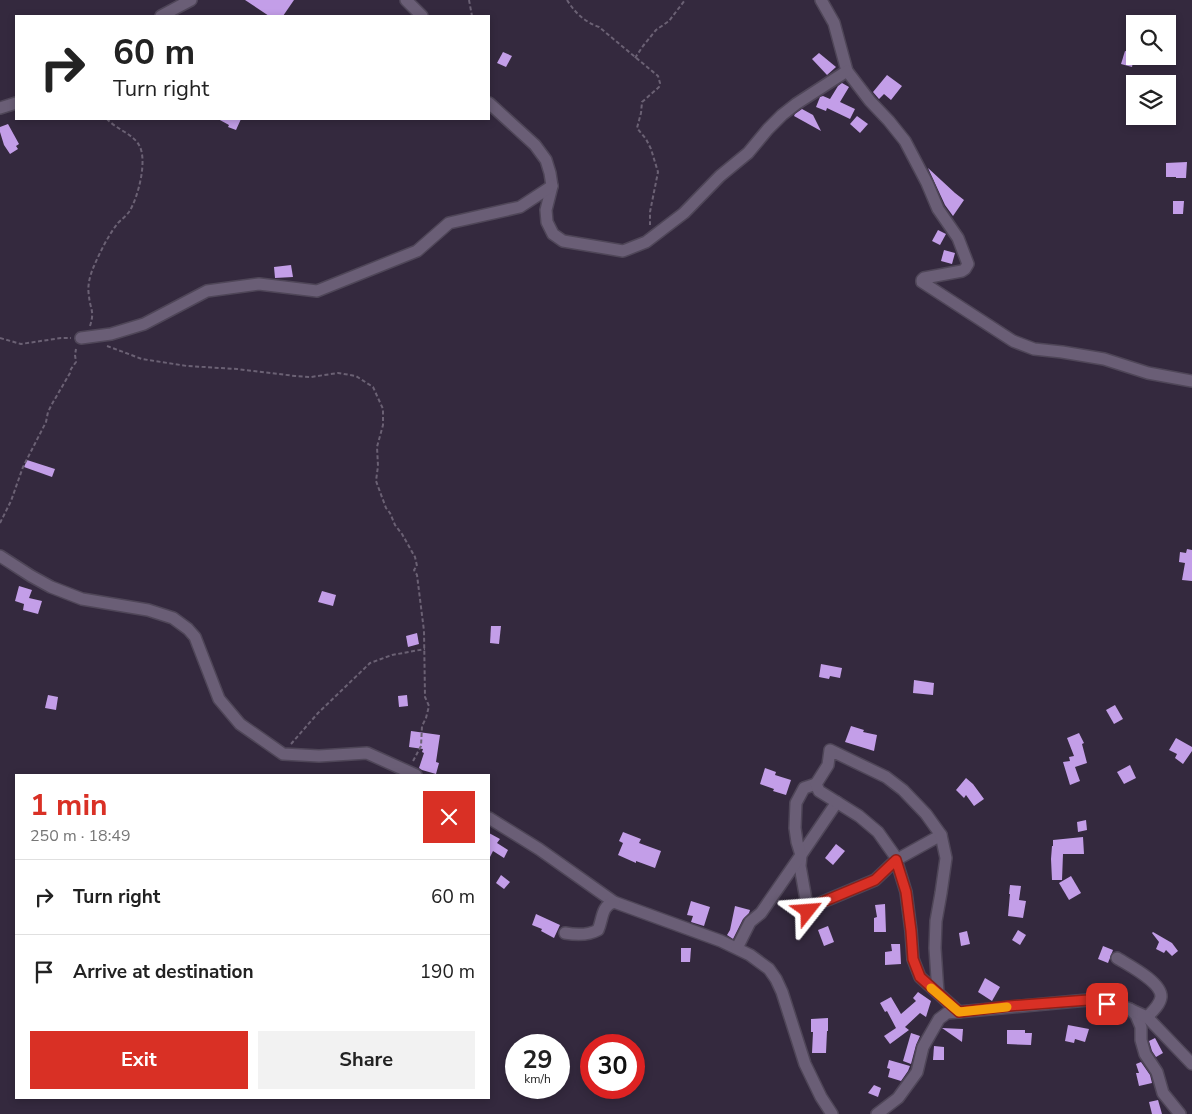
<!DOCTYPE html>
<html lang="en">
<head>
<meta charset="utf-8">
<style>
  body { margin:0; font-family:"Nunito Sans",sans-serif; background:#f2f2f2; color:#222; height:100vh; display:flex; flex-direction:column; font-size:19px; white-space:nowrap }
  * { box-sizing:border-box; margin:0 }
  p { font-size:16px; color:#767676 }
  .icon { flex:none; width:28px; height:28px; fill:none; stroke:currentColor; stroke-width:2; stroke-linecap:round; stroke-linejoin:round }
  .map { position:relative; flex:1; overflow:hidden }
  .panel { position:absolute; left:15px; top:774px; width:475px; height:325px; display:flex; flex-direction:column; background:#fff; border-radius:0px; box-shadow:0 2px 8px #0003 }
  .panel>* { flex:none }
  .hud { position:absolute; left:15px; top:15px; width:475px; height:105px; border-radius:0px; box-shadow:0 2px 8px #0003; background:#fff; color:#222; overflow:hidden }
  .buttons { position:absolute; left:1126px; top:15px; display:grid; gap:10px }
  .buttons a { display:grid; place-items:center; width:50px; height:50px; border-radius:0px; background:#fff; box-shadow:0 2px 8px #0003; font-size:25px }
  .speed { position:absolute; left:505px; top:1034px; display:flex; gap:10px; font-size:25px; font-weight:700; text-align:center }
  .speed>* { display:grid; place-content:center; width:65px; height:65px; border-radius:50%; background:#fff; box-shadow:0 2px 8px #0003; line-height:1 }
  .speed small { font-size:12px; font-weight:400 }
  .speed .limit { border:8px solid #d22; background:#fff; color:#111 }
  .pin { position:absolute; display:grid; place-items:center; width:42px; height:42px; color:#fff; margin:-21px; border-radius:10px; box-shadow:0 2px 8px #0006 }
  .me { position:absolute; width:55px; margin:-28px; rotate:62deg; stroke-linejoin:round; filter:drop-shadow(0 0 4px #0008) }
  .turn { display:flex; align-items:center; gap:18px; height:105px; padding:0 15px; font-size:22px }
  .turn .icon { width:65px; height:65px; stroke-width:2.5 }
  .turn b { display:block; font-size:35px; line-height:42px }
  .round { display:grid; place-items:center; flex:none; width:52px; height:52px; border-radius:0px; background:#f2f2f2 }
  .overview { display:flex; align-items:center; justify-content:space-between; height:85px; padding:0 15px }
  h1 { font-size:30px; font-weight:700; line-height:38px; color:#d93025 }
  .cta { display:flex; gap:10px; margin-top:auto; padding:10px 15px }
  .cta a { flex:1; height:58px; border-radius:0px; background:#d93025; color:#fff; font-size:20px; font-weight:700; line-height:58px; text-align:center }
  .cta a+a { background:#f2f2f2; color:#222 }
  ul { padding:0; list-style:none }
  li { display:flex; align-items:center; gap:15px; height:75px; padding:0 15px; border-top:1px solid #e0e0e0 }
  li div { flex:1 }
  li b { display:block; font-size:19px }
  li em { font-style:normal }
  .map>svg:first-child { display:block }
  .building { fill:#c39ee8 }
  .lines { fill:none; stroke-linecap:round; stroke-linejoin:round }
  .minor-casing { stroke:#4f4658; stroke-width:14 }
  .path { stroke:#6b6174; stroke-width:2; stroke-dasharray:4 2.5; stroke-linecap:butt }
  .minor { stroke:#6a5e76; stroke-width:11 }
  .route-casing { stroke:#8d1f18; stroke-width:12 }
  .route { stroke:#d93025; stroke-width:9 }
  .slow { stroke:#f59e0b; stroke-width:9 }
</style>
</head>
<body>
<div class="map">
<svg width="1192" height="1114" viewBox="0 0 1192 1114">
  <rect width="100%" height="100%" fill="#34293e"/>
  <g class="building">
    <polygon points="245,0 294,0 283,16 269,16"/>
    <polygon points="1125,51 1135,53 1132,67 1121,64"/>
    <polygon points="503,52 512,56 506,67 497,63"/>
    <polygon points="819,53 836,67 827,75 812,59"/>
    <polygon points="887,75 902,86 891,100 884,94 879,99 873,92"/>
    <polygon points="842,83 849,87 840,102 855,109 850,119 827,108 826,111 816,107 820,97 823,96 830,99 838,86"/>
    <polygon points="802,109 813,115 821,131 794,116 795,114"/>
    <polygon points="857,116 868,124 860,133 850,124"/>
    <polygon points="218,119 241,119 236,130 228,127 229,125"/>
    <polygon points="8,124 19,144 16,146 18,149 10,154 4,145 0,132 0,127"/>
    <polygon points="1187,162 1186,178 1176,178 1176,177 1166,177 1166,163"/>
    <polygon points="928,168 955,193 964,200 953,216 945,205"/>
    <polygon points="1173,201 1184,201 1183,214 1173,214"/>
    <polygon points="938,230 946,234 940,245 932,241"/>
    <polygon points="944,250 955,253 952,264 941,261"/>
    <polygon points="291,265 293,277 275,278 274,267"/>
    <polygon points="27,460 55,469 52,477 24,467"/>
    <polygon points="1187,549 1192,550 1192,581 1182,580 1185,563 1179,562 1180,552 1186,553"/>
    <polygon points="19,586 32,590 29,598 42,601 38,614 23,610 24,604 15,601"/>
    <polygon points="322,591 336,595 333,606 318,602"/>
    <polygon points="491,626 501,626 499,644 490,643"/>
    <polygon points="417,633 419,644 408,647 406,636"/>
    <polygon points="821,664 842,668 840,678 830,676 829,679 819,677"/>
    <polygon points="914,680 934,683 933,695 913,693"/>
    <polygon points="48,695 58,697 56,710 45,708"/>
    <polygon points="407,695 408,706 399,707 398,696"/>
    <polygon points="1115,705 1123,719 1114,724 1106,710"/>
    <polygon points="851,726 864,730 863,732 877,735 874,751 845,742"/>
    <polygon points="411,731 440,735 436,762 439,763 436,774 422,770 419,768 424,753 422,752 423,749 409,747"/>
    <polygon points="1079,733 1084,743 1082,744 1087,763 1075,767 1080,781 1070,785 1063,762 1070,761 1069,757 1074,756 1067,738"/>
    <polygon points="1176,738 1192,747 1192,751 1183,764 1175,758 1177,754 1169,750"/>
    <polygon points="1130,765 1136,778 1124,784 1117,772"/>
    <polygon points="765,768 776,772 775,775 791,780 786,795 773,791 774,789 760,784"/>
    <polygon points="966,778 973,784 984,799 974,806 966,795 964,798 956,790"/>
    <polygon points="1086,820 1087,830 1078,832 1077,822"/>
    <polygon points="623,832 641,839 639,843 661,851 655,868 636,861 636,863 618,855 623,843 619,841"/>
    <polygon points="489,833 500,839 497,843 508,850 504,858 493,851 489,859"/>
    <polygon points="1083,837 1084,854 1063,854 1062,880 1052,880 1051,859 1052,846 1053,846 1053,840"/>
    <polygon points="836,844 845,851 833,865 825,858"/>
    <polygon points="501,875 510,882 504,889 496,883"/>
    <polygon points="1071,876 1081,893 1069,900 1059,883"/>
    <polygon points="1010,885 1021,886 1019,900 1026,901 1023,918 1008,916 1010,894 1009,894"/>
    <polygon points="691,901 710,907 704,926 691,922 693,916 687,915"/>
    <polygon points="885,904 886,932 874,932 874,918 877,917 875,905"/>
    <polygon points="735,906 750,910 749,913 743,919 733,939 727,935 730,930"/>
    <polygon points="536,914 560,925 554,938 541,931 542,929 532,925"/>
    <polygon points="828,926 834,942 824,946 818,930"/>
    <polygon points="1018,930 1026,935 1020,945 1012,940"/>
    <polygon points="967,931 970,944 961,946 959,933"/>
    <polygon points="1153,932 1172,943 1178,951 1172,956 1166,950 1164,953 1156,949 1159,942 1152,933"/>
    <polygon points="891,944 900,944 901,964 885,965 885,952 892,951"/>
    <polygon points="1103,946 1113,950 1108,963 1098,959"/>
    <polygon points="681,948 691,948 690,962 681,962"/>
    <polygon points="985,978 1000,987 992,1001 978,992"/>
    <polygon points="918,992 931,1001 926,1017 920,1013 905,1027 909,1030 890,1044 884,1036 896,1028 887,1011 885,1012 880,1003 891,997 901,1014 916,1001 913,998"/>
    <polygon points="828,1018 828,1031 827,1031 826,1053 812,1053 813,1032 811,1032 811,1019"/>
    <polygon points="1068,1025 1089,1029 1085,1042 1075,1039 1074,1043 1065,1041"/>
    <polygon points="942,1028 963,1029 962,1042"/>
    <polygon points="1007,1030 1025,1030 1025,1033 1032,1033 1031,1045 1007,1044"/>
    <polygon points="911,1033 920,1036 916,1045 911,1064 903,1061"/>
    <polygon points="1155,1038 1163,1053 1156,1057 1152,1051 1149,1041"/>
    <polygon points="934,1046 944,1047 944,1060 933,1060"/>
    <polygon points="889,1060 910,1066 908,1071 901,1081 888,1077 890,1069 887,1068"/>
    <polygon points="1141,1062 1150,1075 1152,1083 1139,1086 1136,1073 1139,1073 1136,1064"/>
    <polygon points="874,1085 881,1088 878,1097 868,1093"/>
    <polygon points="1158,1100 1162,1114 1152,1114 1149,1102"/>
  </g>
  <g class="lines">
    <defs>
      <g id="minor">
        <polyline points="406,0 422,16"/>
        <polyline points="821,0 834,23 847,71 870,101 889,121 905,141 927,183 938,209 958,238 968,264 965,269 962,271 924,278 922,280 922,282 1013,341 1034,349 1062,352 1104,359 1148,373 1192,381"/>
        <polyline points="161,16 191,0"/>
        <polyline points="489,103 535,145 546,160 550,173 552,186 546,210 547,222 553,234 563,241 623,251 646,242 684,213 720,176 748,153 768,129 782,115 796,104 847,71"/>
        <polyline points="0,108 16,103"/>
        <polyline points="81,338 111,334 144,324 207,291 259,284 317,291 417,251 449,223 520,207 552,186"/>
        <polyline points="0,556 31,576 51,587 82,599 148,610 173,618 188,629 195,637 219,699 240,724 283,754 319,756 367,753 416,775"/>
        <polyline points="837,802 801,855 800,866 808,911 820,903 875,880 896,860 941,835"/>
        <polyline points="489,818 539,849 614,902 721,941 750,955 769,969 776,979 782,992 805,1064 821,1097 832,1114"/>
        <path d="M565 933C576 935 589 935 598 930 603 919 601 906 614 902"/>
        <polyline points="737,948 750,922 761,913 801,855 797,842 795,828 796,803 804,788 816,784"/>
        <path d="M1117 958C1128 965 1162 982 1161 997 1160 1005 1152 1012 1147 1017"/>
        <polyline points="938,993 935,948 936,921 941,893 946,858 941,835 926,814 903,790 886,777 830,750 828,765 816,784 819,791 859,816 878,832 895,856 906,892 911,931 913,959 920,977 959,1012"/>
        <polyline points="1130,1009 1136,1015 1141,1027 1141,1040 1145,1054 1157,1072 1163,1093 1180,1114"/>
        <polyline points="877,1114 898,1098 917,1072 923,1047 939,1019 947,1013 1088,1000 1127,1008 1147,1017 1192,1064"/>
      </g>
    </defs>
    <use href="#minor" class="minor-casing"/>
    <g class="path">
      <polyline points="469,0 472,16"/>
      <path d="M567 0C575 13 585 22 599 27L658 76 660 83 659 87 642 102 641 113 637 128 646 139 651 149 658 172 650 212V225"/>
      <polyline points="635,58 643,46 656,30 669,21 685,0"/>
      <path d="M90 326C95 311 90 309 89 296 87 286 90 275 94 266 100 252 109 234 118 223 122 219 126 216 129 212 138 198 148 160 139 145 133 134 116 129 107 119"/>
      <polyline points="0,338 21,344 61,338 71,338"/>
      <polyline points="107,346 142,359 187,366 237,369 295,376 311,377 338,373 356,376 373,387 383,409 383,425 377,447 378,466 376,481 386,508 390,513 395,525 402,534 415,557 417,566 414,570 417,575 424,631 425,697 429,706 426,718 422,726 421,746 412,763"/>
      <polyline points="0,523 11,501 23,467 46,422 48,412 52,404 70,373 71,369 76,362 75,355 76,349"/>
      <polyline points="291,744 318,713 370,663 392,655 425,649"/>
    </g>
    <use href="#minor" class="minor"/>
  </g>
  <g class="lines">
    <defs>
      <polyline id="route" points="808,911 820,903 875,880 896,860 906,892 911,931 913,959 920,977 959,1012 1009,1006 1088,1000 1107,1004"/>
    </defs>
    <use href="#route" class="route-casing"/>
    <use href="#route" class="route"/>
    <polyline class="slow" points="931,988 959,1012 1007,1007"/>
  </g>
</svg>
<div class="buttons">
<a><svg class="icon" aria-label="search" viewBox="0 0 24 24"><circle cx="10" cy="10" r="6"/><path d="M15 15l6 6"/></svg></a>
<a><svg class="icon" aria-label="layers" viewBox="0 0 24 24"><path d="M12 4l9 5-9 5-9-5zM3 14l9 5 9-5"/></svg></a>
</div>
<div class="speed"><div>29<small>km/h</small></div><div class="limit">30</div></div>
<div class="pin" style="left:1107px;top:1004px;background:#d93025"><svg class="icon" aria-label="arrive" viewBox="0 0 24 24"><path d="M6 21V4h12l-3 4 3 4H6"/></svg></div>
<svg class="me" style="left:808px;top:911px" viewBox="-20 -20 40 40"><path d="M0-17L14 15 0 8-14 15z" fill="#d93025" stroke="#fff" stroke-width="4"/></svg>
<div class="hud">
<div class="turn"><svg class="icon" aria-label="right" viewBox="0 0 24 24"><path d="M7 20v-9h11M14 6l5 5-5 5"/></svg><div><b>60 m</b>Turn right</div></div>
</div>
<section class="panel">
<div class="overview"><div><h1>1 min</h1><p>250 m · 18:49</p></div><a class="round" style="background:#d93025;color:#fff"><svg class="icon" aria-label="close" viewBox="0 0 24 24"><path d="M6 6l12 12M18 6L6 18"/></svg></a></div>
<ul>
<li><svg class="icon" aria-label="right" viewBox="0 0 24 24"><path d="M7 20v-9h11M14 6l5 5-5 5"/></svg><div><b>Turn right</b></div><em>60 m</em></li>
<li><svg class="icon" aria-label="arrive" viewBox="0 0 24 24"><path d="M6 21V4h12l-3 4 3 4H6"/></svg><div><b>Arrive at destination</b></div><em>190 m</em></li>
</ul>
<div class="cta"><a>Exit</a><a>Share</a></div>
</section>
</div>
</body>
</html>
